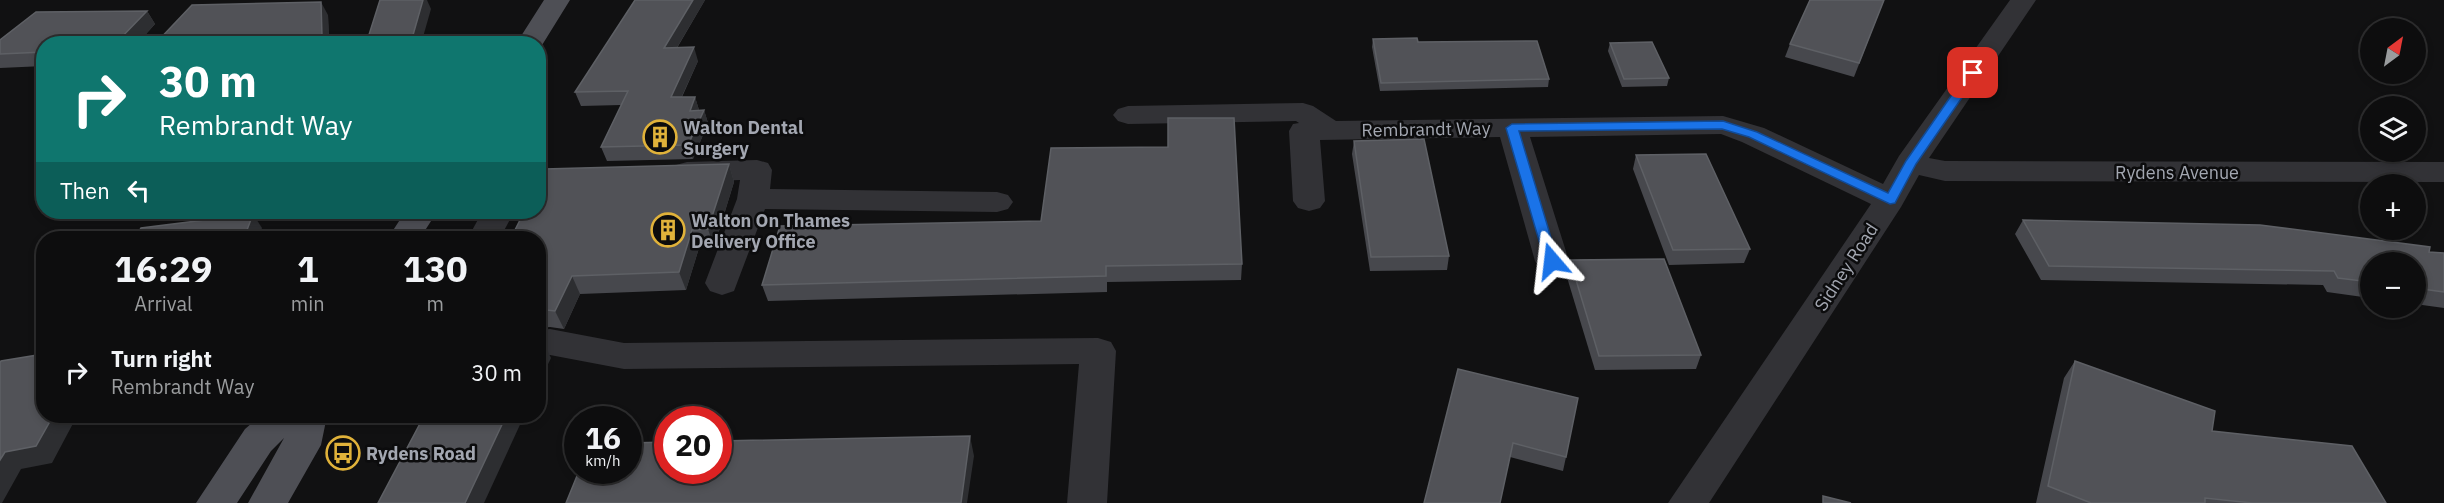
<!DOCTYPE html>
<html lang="en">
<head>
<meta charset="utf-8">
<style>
  body { margin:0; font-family:"IBM Plex Sans",sans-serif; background:#1b1b1c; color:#f1f3f6; height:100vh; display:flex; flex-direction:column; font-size:22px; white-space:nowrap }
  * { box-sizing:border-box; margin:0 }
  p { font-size:20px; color:#9a9c9e }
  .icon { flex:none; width:33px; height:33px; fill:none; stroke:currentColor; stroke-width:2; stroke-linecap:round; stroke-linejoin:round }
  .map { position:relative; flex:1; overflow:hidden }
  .panel { position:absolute; left:36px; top:231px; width:510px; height:192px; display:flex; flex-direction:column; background:#0d0d0e; border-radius:24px; box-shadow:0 3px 9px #0003,0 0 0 2px #2d2d2e }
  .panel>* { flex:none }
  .hud { position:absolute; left:36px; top:36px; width:510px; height:183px; border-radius:24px; box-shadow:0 3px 9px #0003,0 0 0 2px #2d2d2e; background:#0f766e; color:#fff; overflow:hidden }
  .needle { width:39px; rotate:32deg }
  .buttons { position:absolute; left:2360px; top:18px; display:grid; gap:12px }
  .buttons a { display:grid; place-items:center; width:66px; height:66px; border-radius:50%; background:#0d0d0e; box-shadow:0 3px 9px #0003,0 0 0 2px #2d2d2e; font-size:30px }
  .speed { position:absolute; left:564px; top:406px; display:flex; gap:12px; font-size:30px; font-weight:700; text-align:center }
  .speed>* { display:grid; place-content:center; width:78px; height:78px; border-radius:50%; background:#0d0d0e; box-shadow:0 3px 9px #0003,0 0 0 2px #2d2d2e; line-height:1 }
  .speed small { font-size:15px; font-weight:400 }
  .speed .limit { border:9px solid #d22; background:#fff; color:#111 }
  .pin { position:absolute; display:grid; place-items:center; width:51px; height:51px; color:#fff; margin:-26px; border-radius:12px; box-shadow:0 3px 9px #0006 }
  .me { position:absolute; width:66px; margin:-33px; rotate:343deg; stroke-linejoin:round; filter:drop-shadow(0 0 4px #0008) }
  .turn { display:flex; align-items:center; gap:21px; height:126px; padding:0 24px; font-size:27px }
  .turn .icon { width:78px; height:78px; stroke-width:2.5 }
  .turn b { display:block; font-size:42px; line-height:51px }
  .then { display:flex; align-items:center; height:57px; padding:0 24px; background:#0003; gap:12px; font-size:22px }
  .eta { display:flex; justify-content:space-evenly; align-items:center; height:102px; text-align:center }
  .eta b { font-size:36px; font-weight:700; line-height:42px }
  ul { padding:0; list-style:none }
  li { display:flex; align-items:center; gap:18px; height:78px; padding:0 24px }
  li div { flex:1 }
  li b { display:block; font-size:22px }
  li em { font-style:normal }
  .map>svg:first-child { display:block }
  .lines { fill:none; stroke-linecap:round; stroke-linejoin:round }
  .minor { fill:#323236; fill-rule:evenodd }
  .major { fill:#4e4f55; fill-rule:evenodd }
  .wall { fill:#47484d }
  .shaded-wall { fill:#2d2e31 }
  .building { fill:#515257; stroke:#5e6065; stroke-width:1.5 }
  .route { fill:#1a73e8; stroke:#114b97; stroke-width:1.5 }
  .labels { text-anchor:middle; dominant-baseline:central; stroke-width:5; stroke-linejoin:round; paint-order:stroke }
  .poi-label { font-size:18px; font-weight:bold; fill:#a3a7b1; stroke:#0c0c0d; text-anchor:start }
  .street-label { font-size:18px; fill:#a3a7b1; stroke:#0c0c0d }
</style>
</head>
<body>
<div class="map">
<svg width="2444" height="503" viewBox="0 0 2444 503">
  <rect width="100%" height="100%" fill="#111112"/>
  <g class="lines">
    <g class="minor">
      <polygon points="2010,0 2036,0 1929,158 1945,161 2444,162 2444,182 1945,181 1919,175 1901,207 1709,503 1668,503 1871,204 1742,142 1721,134 1530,137 1569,261 1564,269 1552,272 1540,269 1535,261 1500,137 1320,140 1325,201 1320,208 1309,211 1298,208 1293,201 1289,131 1293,124 1299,123 1296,121 1128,124 1118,121 1113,115 1118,109 1128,106 1303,103 1313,106 1336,121 1723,116 1764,128 1883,184 1899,156"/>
      <polygon points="757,160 768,163 772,170 770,189 997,192 1008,195 1013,202 1008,209 997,212 765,209 734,291 722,295 710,291 705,283 737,199 740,180 687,182 676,179 672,172 676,165 687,162"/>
      <polygon points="482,212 514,212 500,238 468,238"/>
      <polygon points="550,329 624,343 1098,338 1111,342 1116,351 1107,503 1067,503 1079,364 624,369 550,355 538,356 538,330"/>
    </g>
    <g class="major">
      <polygon points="544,0 570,0 539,50 538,44 516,44"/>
      <polygon points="405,212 437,212 420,238 388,238"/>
      <polygon points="260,416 327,416 321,445 288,503 248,503 284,438 271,451 237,503 196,503 245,429"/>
    </g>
  </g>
  <g class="wall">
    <polygon points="635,0 705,0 677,48 698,61 682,97 695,97 699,110 704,110 708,123 693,159 607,161 601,147 621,105 581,106 575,92"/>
    <polygon points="1884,0 1854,77 1785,57 1790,44"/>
    <polygon points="147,11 155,24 137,44 44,44 44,66 0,68 0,40"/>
    <polygon points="328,15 329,44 156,44 156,43"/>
    <polygon points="1373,39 1418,42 1549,79 1548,87 1380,91 1372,47"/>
    <polygon points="1610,43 1669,78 1667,86 1622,87 1608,51"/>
    <polygon points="1354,141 1449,256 1447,270 1370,271 1352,154"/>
    <polygon points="1636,155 1750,249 1744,263 1669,265 1633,169"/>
    <polygon points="729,164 734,182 714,247 699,248 686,290 580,294 564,329 550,327 538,328 538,238"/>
    <polygon points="2023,220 2444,253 2444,308 2415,304 2415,262 2370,262 2370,298 2327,292 2323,285 2041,280 2015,234"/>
    <polygon points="780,226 1242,264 1241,280 1107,282 1107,292 768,301 762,285"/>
    <polygon points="1570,260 1701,355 1696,369 1595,370 1566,274"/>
    <polygon points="2075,361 2212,431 2386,503 2036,503 2064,378"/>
    <polygon points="1458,369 1566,457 1563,471 1510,457"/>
  </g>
  <g class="shaded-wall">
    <polygon points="423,0 427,0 431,9 421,44 369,44 367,41"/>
    <polygon points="693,0 705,0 669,61 664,48"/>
    <polygon points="321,2 328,15 329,44 326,44 322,36"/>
    <polygon points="147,11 155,24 137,44 115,44"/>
    <polygon points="694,47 698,61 675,111 671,97"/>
    <polygon points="695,97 699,110 690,111"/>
    <polygon points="704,110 708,123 693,159 688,145"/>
    <polygon points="729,164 734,182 714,247 708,229"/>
    <polygon points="253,214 262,228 258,238 244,238"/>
    <polygon points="692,230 699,248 686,290 679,272"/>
    <polygon points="572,276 580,294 564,329 555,311"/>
    <polygon points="542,339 551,358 538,385 538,347"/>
    <polygon points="53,416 77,416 52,463 21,469 2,503 0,503 0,460 5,452"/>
    <polygon points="506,416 524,416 484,503 465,503"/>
    <polygon points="970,436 974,456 967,503 961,503"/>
  </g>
  <g class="building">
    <polygon points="380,0 423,0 413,35 367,41"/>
    <polygon points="635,0 693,0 664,48 694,47 671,97 695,97 690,111 704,110 688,145 601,147 628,91 575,92"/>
    <polygon points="1810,0 1884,0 1859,63 1790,44"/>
    <polygon points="321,2 322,36 156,43 192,5"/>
    <polygon points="147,11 115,44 44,44 44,52 0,54 0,40 36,12"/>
    <polygon points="1417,38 1418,42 1537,41 1549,79 1381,83 1373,39"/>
    <polygon points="1652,42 1669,78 1624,79 1610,43"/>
    <polygon points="1168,118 1234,118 1242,264 1106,266 1106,276 762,285 780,226 1041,221 1051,148 1168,147"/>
    <polygon points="1424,139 1449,256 1371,257 1354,141"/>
    <polygon points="1706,154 1750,249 1673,250 1636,155"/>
    <polygon points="729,164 708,229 692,230 679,272 572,276 555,311 538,309 538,238 511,238 524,212 538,212 538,180 544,169"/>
    <polygon points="253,214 244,238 135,238 141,228"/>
    <polygon points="2023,220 2260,225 2430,247 2429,252 2444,253 2444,292 2415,288 2415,262 2370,262 2370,282 2338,278 2334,271 2049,266"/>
    <polygon points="1664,259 1701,355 1599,356 1570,260"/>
    <polygon points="538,339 542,339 538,347"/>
    <polygon points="44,354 44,416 53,416 36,446 5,452 0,460 0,363 1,361"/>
    <polygon points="2075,361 2215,411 2212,431 2352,446 2386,503 2252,503 2205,498 2205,503 2091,503 2048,486"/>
    <polygon points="1458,369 1578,398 1566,457 1513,443 1500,503 1424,503"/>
    <polygon points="424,416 506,416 465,503 378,503"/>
    <polygon points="970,436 961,503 566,503 579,471 628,471 628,443 668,442 668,471 718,471 718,441"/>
    <polygon points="1823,496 1851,503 1823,503"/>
  </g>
  <polygon class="route" points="1973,69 1979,73 1916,164 1895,203 1890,204 1749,137 1722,129 1519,131 1558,261 1552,265 1545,261 1506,128 1512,124 1723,121 1757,132 1888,193 1906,161 1969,70"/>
  <defs>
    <symbol id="building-ring" viewBox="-11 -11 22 22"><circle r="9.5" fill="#0c0c0d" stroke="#e0b23a" stroke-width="1.5"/><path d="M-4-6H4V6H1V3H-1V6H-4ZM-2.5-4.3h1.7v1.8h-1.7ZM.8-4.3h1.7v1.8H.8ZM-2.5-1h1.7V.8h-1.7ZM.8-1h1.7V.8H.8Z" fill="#e0b23a"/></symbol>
    <symbol id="bus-ring" viewBox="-11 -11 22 22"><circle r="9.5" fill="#0c0c0d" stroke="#e0b23a" stroke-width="1.5"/><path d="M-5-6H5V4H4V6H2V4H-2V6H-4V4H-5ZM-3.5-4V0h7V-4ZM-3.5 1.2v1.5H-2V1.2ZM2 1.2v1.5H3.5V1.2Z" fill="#e0b23a"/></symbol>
  </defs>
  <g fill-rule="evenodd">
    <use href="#building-ring" x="641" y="118" width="38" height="38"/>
    <use href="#building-ring" x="649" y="211" width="38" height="38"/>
    <use href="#bus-ring" x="324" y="434" width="38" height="38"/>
  </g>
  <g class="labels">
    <g class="poi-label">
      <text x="683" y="127">Walton Dental<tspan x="683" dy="21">Surgery</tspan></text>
      <text x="691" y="220">Walton On Thames<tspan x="691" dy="21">Delivery Office</tspan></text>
      <text x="366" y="453">Rydens Road</text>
    </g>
    <g class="street-label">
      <text transform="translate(1426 129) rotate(-1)">Rembrandt Way</text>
      <text x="2177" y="172">Rydens Avenue</text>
      <text transform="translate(1846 267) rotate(-57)">Sidney Road</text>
    </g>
  </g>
</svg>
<div class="buttons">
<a><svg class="needle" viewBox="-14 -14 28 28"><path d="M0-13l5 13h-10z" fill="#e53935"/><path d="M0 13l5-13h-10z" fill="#9a9c9e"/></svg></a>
<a><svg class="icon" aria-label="layers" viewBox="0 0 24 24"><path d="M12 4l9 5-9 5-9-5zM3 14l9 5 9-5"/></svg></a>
<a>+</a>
<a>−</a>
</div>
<div class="speed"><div>16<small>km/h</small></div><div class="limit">20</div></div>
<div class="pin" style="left:1973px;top:73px;background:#d93025"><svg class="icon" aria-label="arrive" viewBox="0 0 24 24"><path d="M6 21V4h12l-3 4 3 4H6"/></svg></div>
<svg class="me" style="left:1552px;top:261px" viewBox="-20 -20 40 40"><path d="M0-17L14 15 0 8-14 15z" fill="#1a73e8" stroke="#fff" stroke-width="4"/></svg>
<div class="hud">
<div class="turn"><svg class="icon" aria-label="right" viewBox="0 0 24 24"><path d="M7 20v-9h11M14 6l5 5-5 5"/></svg><div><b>30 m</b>Rembrandt Way</div></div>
<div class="then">Then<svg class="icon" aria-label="left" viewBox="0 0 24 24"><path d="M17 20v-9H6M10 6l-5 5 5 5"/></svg></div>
</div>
<section class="panel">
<div class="eta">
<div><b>16:29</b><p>Arrival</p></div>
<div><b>1</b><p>min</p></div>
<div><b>130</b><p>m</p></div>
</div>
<ul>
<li><svg class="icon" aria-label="right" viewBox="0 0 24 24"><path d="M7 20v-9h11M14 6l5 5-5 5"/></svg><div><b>Turn right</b><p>Rembrandt Way</p></div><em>30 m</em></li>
</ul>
</section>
</div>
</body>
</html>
